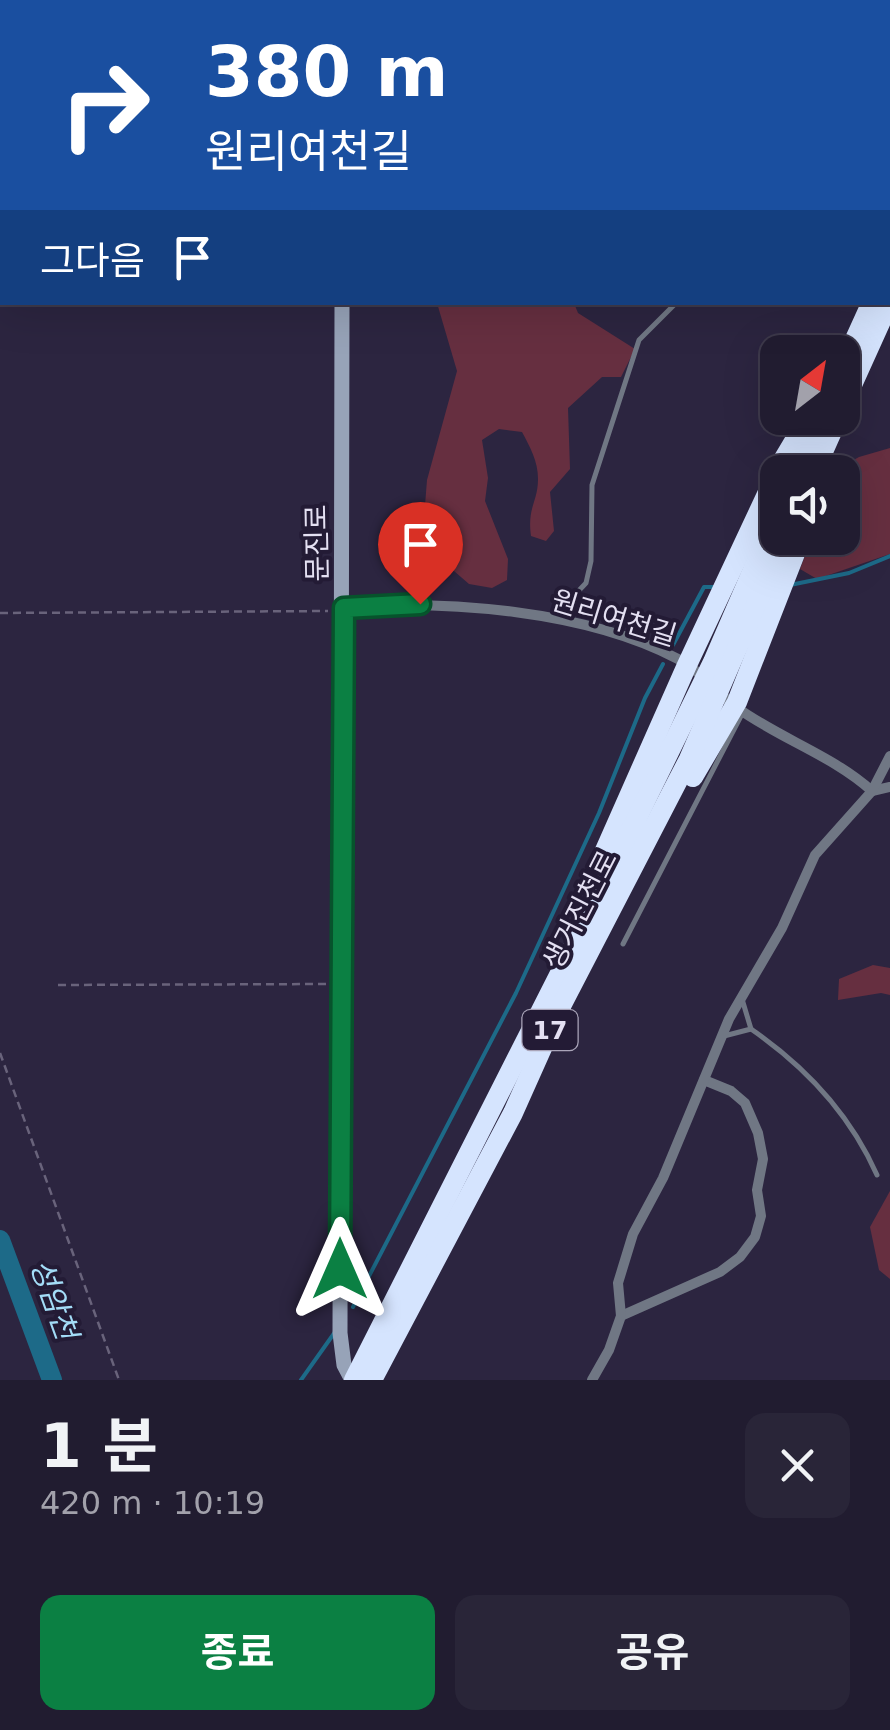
<!DOCTYPE html>
<html lang="ko">
<head>
<meta charset="utf-8">
<style>
  body { margin:0; font-family:"DejaVu Sans","Noto Sans KR",sans-serif; background:#292538; color:#f1f3f6; height:100vh; display:flex; flex-direction:column; font-size:38px; white-space:nowrap }
  * { box-sizing:border-box; margin:0 }
  p { font-size:32px; color:#a2a1ab }
  .icon { flex:none; width:55px; height:55px; fill:none; stroke:currentColor; stroke-width:2; stroke-linecap:round; stroke-linejoin:round }
  .map { position:relative; height:1380px; overflow:hidden }
  .side { display:flex; flex-direction:column; background:#211c30; flex:1 }
  .side>* { flex:none }
  .top-card { position:absolute; left:0px; top:0px; width:890px; height:305px; box-shadow:0 10px 40px #0002,0 0 0 2px #3e3a4c; background:#1a4fa0; color:#fff; overflow:hidden }
  .needle { width:65px; rotate:31deg }
  .controls { position:absolute; left:760px; top:335px; display:grid; gap:20px }
  .controls a { display:grid; place-items:center; width:100px; height:100px; border-radius:20px; background:#211c30; box-shadow:0 10px 40px #0002,0 0 0 2px #3e3a4c; font-size:50px }
  .pin { position:absolute; display:grid; place-items:center; width:85px; height:85px; color:#fff; margin:-102px -42px; border-radius:50% 50% 50% 0; rotate:-45deg; box-shadow:0 0 10px #0007 }
  .pin .icon { rotate:45deg }
  .me { position:absolute; width:110px; margin:-55px; rotate:0deg; stroke-linejoin:round; filter:drop-shadow(0 0 8px #0008) }
  .turn { display:flex; align-items:center; gap:35px; height:210px; padding:0 40px; font-size:45px }
  .turn .icon { width:130px; height:130px; stroke-width:2.5 }
  .turn b { display:block; font-size:70px; line-height:85px }
  .then { display:flex; align-items:center; height:95px; padding:0 40px; background:#0003; gap:20px; font-size:38px }
  .round { display:grid; place-items:center; flex:none; width:105px; height:105px; border-radius:20px; background:#292538 }
  .overview { display:flex; align-items:center; justify-content:space-between; height:170px; padding:0 40px }
  h1 { font-size:60px; font-weight:700; line-height:75px }
  .cta { display:flex; gap:20px; margin-top:auto; padding:20px 40px }
  .cta a { flex:1; height:115px; border-radius:20px; background:#0b8043; color:#fff; font-size:40px; font-weight:700; line-height:115px; text-align:center }
  .cta a+a { background:#292538; color:#f1f3f6 }
  .map>svg:first-child { display:block }
  .green { fill:#662f40 }
  .lines { fill:none; stroke-linecap:round; stroke-linejoin:round }
  .stream { stroke:#1d6a88; stroke-width:4 }
  .river { stroke:#1d6a88; stroke-width:20 }
  .path { stroke:#69637b; stroke-width:2.5; stroke-dasharray:8 5; stroke-linecap:butt }
  .lane { stroke:#707784; stroke-width:5 }
  .street { stroke:#707784; stroke-width:10 }
  .secondary { stroke:#97a3b8; stroke-width:15 }
  .highway { stroke:#d5e4fe; stroke-width:20 }
  .route-casing { stroke:#07532c; stroke-width:25 }
  .route { stroke:#0b8043; stroke-width:18 }
  .labels { text-anchor:middle; dominant-baseline:central; stroke-width:8; stroke-linejoin:round; paint-order:stroke }
  .shield { fill:#231b35; stroke:#aaa5b9; stroke-width:2.5 }
  .shield-label { font-size:25px; font-weight:bold; fill:#e4e0f2 }
  .street-label { font-size:28px; fill:#e4e0f2; stroke:#231b35 }
  .water-label { font-size:30px; font-style:italic; fill:#a3dcf7; stroke:#231b35 }
</style>
</head>
<body>
<div class="map">
<svg width="890" height="1380" viewBox="0 0 890 1380">
  <rect width="100%" height="100%" fill="#2c2540"/>
  <g class="green">
    <path d="M437 303H574L578 313 635 349 621 377H602L568 408 570 469 550 492 554 531 546 541 531 536C527 507 538 502 538 479 538 461 530 447 522 432L499 429 482 440 488 478 485 501 508 559 507 580 492 588 469 584 439 558 423 531 427 480 457 371Z"/>
    <polygon points="890,448 890,554 817,579 800,569 812,538 842,538 842,472 835,472 836,470 859,457"/>
    <polygon points="873,965 890,968 890,995 881,993 838,1000 839,979"/>
    <polygon points="890,1191 890,1279 879,1270 870,1227"/>
  </g>
  <g class="lines">
    <g class="stream">
      <polyline points="790,585 849,573 890,556"/>
      <polyline points="673,645 704,587 715,587"/>
      <polyline points="353,1307 516,993 599,813 645,698 663,664"/>
      <polyline points="301,1380 335,1332"/>
    </g>
    <polyline class="river" points="0,1240 52,1380"/>
    <g class="path">
      <polyline points="0,68 2,72"/>
      <polyline points="0,81 2,74"/>
      <polyline points="0,613 328,611"/>
      <polyline points="58,985 329,984"/>
      <polyline points="0,1053 119,1380"/>
    </g>
    <g class="lane">
      <polyline points="827,2 828,0"/>
      <polyline points="553,618 586,583 591,561 592,485 639,340 677,302"/>
      <polyline points="623,944 742,714"/>
      <path d="M751 1029C806 1067 850 1114 877 1175"/>
      <polyline points="724,1036 751,1029 742,999"/>
    </g>
    <g class="street">
      <polyline points="0,202 2,203"/>
      <path d="M343 607C447 600 585 610 678 659 702 672 716 692 736 707 780 739 832 755 872 791L890 787"/>
      <polyline points="621,1316 720,1272 740,1257 755,1237 761,1216 757,1190 763,1159 758,1133 745,1103 731,1091 704,1080"/>
      <polyline points="592,1380 609,1350 621,1316 618,1283 633,1234 663,1178 729,1019 782,928 815,855 872,791 890,756"/>
    </g>
    <g class="secondary">
      <polyline points="309,0 309,2"/>
      <polyline points="342,302 340,1333 344,1365 352,1380"/>
    </g>
    <g class="highway">
      <polyline points="888,266 890,260"/>
      <polyline points="842,368 872,302"/>
      <polyline points="842,407 890,301"/>
      <polyline points="795,472 815,428"/>
      <polyline points="814,472 838,418"/>
      <polyline points="693,777 737,702 801,538"/>
      <polyline points="599,864 687,665 783,460 808,418"/>
      <polyline points="354,1380 589,916 713,662 778,512"/>
      <polyline points="372,1380 513,1113 559,1010 689,759 785,538"/>
    </g>
  </g>
  <g class="lines">
    <defs>
      <polyline id="route" points="340,1269 344,608 420,604"/>
    </defs>
    <use href="#route" class="route-casing"/>
    <use href="#route" class="route"/>
  </g>
  <g class="labels">
    <rect class="shield" x="522.5" y="1010" width="55" height="40" rx="8"/>
    <g class="shield-label">
      <text x="550" y="1030">17</text>
    </g>
    <g class="street-label">
      <text transform="translate(317 543) rotate(-91)">문진로</text>
      <text transform="translate(614 618) rotate(17)">원리여천길</text>
      <text transform="translate(580 910) rotate(-63)">생거진천로</text>
    </g>
    <g class="water-label">
      <text transform="translate(54 1299) rotate(70)">성암천</text>
    </g>
  </g>
</svg>
<div class="controls">
<a><svg class="needle" viewBox="-14 -14 28 28"><path d="M0-13l5 13h-10z" fill="#e53935"/><path d="M0 13l5-13h-10z" fill="#a2a1ab"/></svg></a>
<a><svg class="icon" aria-label="sound" viewBox="0 0 24 24"><path d="M4 9h4l5-4v14l-5-4H4zM17 9q2 3 0 6"/></svg></a>
</div>
<div class="pin" style="left:420px;top:604px;background:#d93025"><svg class="icon" aria-label="arrive" viewBox="0 0 24 24"><path d="M6 21V4h12l-3 4 3 4H6"/></svg></div>
<svg class="me" style="left:340px;top:1269px" viewBox="-20 -20 40 40"><path d="M0-17L14 15 0 8-14 15z" fill="#0b8043" stroke="#fff" stroke-width="4"/></svg>
<div class="top-card">
<div class="turn"><svg class="icon" aria-label="right" viewBox="0 0 24 24"><path d="M7 20v-9h11M14 6l5 5-5 5"/></svg><div><b>380 m</b>원리여천길</div></div>
<div class="then">그다음<svg class="icon" aria-label="arrive" viewBox="0 0 24 24"><path d="M6 21V4h12l-3 4 3 4H6"/></svg></div>
</div>
</div>
<section class="side">
<div class="overview"><div><h1>1 분</h1><p>420 m · 10:19</p></div><a class="round"><svg class="icon" aria-label="close" viewBox="0 0 24 24"><path d="M6 6l12 12M18 6L6 18"/></svg></a></div>
<div class="cta"><a>종료</a><a>공유</a></div>
</section>
</body>
</html>
